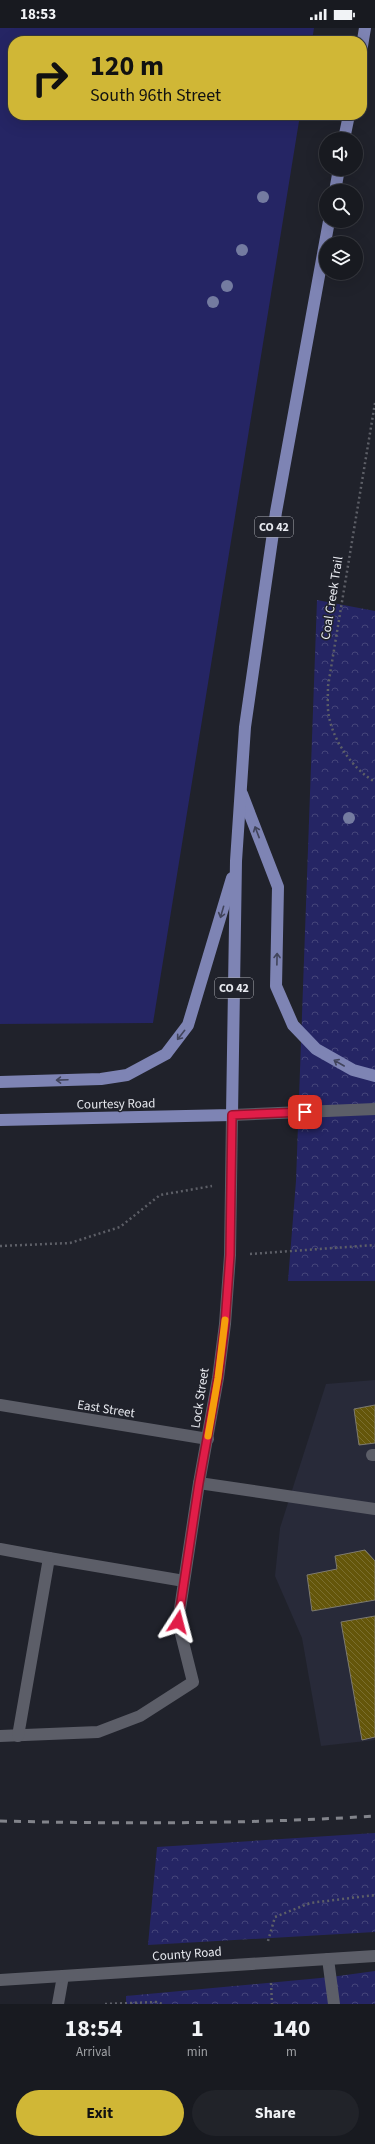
<!DOCTYPE html>
<html lang="en">
<head>
<meta charset="utf-8">
<style>
  body { margin:0; font-family:"Source Sans 3",sans-serif; background:#212329; color:#f1f3f6; height:100vh; display:flex; flex-direction:column; font-size:15px; white-space:nowrap }
  * { box-sizing:border-box; margin:0 }
  p { font-size:13px; color:#9fa1a5 }
  .icon { flex:none; width:22px; height:22px; fill:none; stroke:currentColor; stroke-width:2; stroke-linecap:round; stroke-linejoin:round }
  .map { position:relative; height:1976px; overflow:hidden }
  .details { display:flex; flex-direction:column; background:#181a20; flex:1 }
  .details>* { flex:none }
  .banner { position:absolute; left:8px; top:8px; width:359px; height:84px; border-radius:16px; box-shadow:0 4px 16px #0002,0 0 0 1px #36383e; background:#d0b736; color:#111; overflow:hidden }
  .controls { position:absolute; left:319px; top:104px; display:grid; gap:8px }
  .controls a { display:grid; place-items:center; width:44px; height:44px; border-radius:50%; background:#181a20; box-shadow:0 4px 16px #0002,0 0 0 1px #36383e; font-size:20px }
  .pin { position:absolute; display:grid; place-items:center; width:34px; height:34px; color:#fff; margin:-17px; border-radius:8px; box-shadow:0 2px 6px #0006 }
  .me { position:absolute; width:44px; margin:-22px; rotate:9deg; stroke-linejoin:round; filter:drop-shadow(0 0 3px #0008) }
  .turn { display:flex; align-items:center; gap:14px; height:84px; padding:0 16px; font-size:18px }
  .turn .icon { width:52px; height:52px; stroke-width:2.5 }
  .turn b { display:block; font-size:28px; line-height:34px }
  .eta { display:flex; justify-content:space-evenly; align-items:center; height:68px; text-align:center }
  .eta b { font-size:24px; font-weight:700; line-height:28px }
  .button { display:flex; gap:8px; margin-top:auto; padding:8px 16px }
  .button a { flex:1; height:46px; border-radius:24px; background:#d0b736; color:#111; font-size:16px; font-weight:700; line-height:46px; text-align:center }
  .button a+a { background:#212329; color:#f1f3f6 }
  .status { display:flex; justify-content:space-between; align-items:center; height:28px; padding:0 20px; background:#181a20; direction:ltr }
  .status svg { height:11px; fill:currentColor }
  .map>svg:first-child { display:block }
  .built { fill:#282a39 }
  .grass { fill:#252564 }
  .forest { fill:url(#forest-crowns) }
  .building { fill:url(#building-back-hatch); stroke:#7d7a6f }
  .lines { fill:none; stroke-linecap:round; stroke-linejoin:round }
  .path { stroke:#5d5f67; stroke-width:2.5; stroke-dasharray:2 3; stroke-linecap:butt }
  .lane { stroke:#5c5e68; stroke-width:12 }
  .street { stroke:#5c5e68; stroke-width:12 }
  .secondary { stroke:#5c5e68; stroke-width:12 }
  .primary { stroke:#7e84b4; stroke-width:12 }
  .rail { stroke:#82848b; stroke-width:3; stroke-dasharray:7 7; stroke-linecap:butt }
  .tree { fill:#747ba0 }
  .oneway { stroke:#41445b }
  .route-casing { stroke:#92132f; stroke-width:10 }
  .route { stroke:#e11d48; stroke-width:7 }
  .slow { stroke:#f59e0b; stroke-width:7 }
  .labels { text-anchor:middle; dominant-baseline:central; stroke-width:3; stroke-linejoin:round; paint-order:stroke }
  .shield { fill:#20222b; stroke:#abadb4; stroke-width:1 }
  .shield-label { font-size:12px; font-weight:bold; fill:#e7e9ef }
  .street-label { font-size:13px; fill:#e7e9ef; stroke:#20222b }
</style>
</head>
<body>
<div class="status"><b>18:53</b><svg viewBox="0 0 49 12"><path d="M0 12V9h3v3zM5 12V6h3v6zM10 12V3h3v9zM15 12V0h3v12zM26 1h20v11H26zM47 4h2v5h-2z"/></svg></div>
<div class="map">
<svg width="375" height="1976" viewBox="0 0 375 1976">
  <defs>
    <pattern id="forest-crowns" width="20" height="18" patternUnits="userSpaceOnUse"><rect width="20" height="18" fill="#252564"/><path d="M2 6a3 3 0 1 1 6 0M12 15a3 3 0 1 1 6 0" fill="none" stroke="#45457a"/></pattern>
    <pattern id="building-back-hatch" width="6" height="6" patternUnits="userSpaceOnUse"><rect width="6" height="6" fill="#64560a"/><path d="M-1 5l2 2M0 0l6 6M5-1l2 2" fill="none" stroke="#7a6e2e"/></pattern>
  </defs>
  <rect width="100%" height="100%" fill="#20222b"/>
  <polygon class="built" points="375,1352 375,1712 321,1718 302,1610 275,1548 280,1500 326,1356"/>
  <polygon class="grass" points="0,0 314,0 312,13 13,13 13,87 300,87 153,995 0,996"/>
  <g class="forest">
    <polygon points="317,572 375,583 375,1253 288,1253 296,1153"/>
    <polygon points="375,1805 375,1904 148,1917 157,1819"/>
    <polygon points="375,1943 375,1976 126,1976 126,1968 331,1949"/>
  </g>
  <g class="building">
    <polygon points="375,1377 375,1415 359,1417 354,1381"/>
    <polygon points="365,1522 375,1533 375,1572 312,1583 307,1547 337,1541 335,1528"/>
    <polygon points="375,1588 375,1709 362,1712 341,1594"/>
  </g>
  <g class="lines">
    <g class="path">
      <path d="M375 375 328 658C328 668 327 679 329 689 334 714 353 741 375 754"/>
      <polyline points="0,1218 70,1215 120,1199 160,1167 212,1158"/>
      <polyline points="250,1226 375,1217"/>
      <polyline points="268,1913 275,1889 310,1875 375,1867"/>
      <polyline points="271,1955 272,1976"/>
      <polyline points="105,1976 156,1974 163,1976"/>
    </g>
    <g class="lane">
      <polyline points="0,1377 208,1411"/>
      <polyline points="372,1427 375,1427"/>
      <polyline points="199,1455 375,1481"/>
      <polyline points="328,1931 334,1976"/>
    </g>
    <g class="street">
      <polyline points="0,1521 49,1530"/>
      <polyline points="0,1708 98,1704 140,1688 193,1654 178,1594 199,1455 218,1350 225,1296 230,1227 232,1087"/>
      <polyline points="18,1708 49,1530 184,1553"/>
      <polyline points="58,1976 63,1948"/>
    </g>
    <g class="secondary">
      <polyline points="232,1087 375,1081"/>
      <polyline points="0,1952 375,1928"/>
    </g>
    <g class="primary">
      <polyline points="362,18 365,0"/>
      <polyline points="344,111 349,87"/>
      <polyline points="335,163 339,141"/>
      <polyline points="242,766 278,859 276,958 293,997 316,1021 353,1042 375,1048"/>
      <polyline points="0,1054 101,1051 127,1047 166,1026 188,997 232,850"/>
      <polyline points="0,1092 232,1087 236,833 245,699 276,484 329,193"/>
    </g>
    <path class="rail" d="M0 1793C125 1796 250 1796 375 1788"/>
  </g>
  <g class="tree">
    <circle cx="263" cy="169" r="6"/>
    <circle cx="242" cy="222" r="6"/>
    <circle cx="227" cy="258" r="6"/>
    <circle cx="213" cy="274" r="6"/>
    <circle cx="349" cy="790" r="6"/>
  </g>
  <defs><path id="oneway-shaft" d="M-6 0H5M1.5-3L5.5 0L1.5 3" fill="none" stroke-width="1.6" stroke-linecap="round" stroke-linejoin="round"/></defs>
  <g class="oneway">
    <use href="#oneway-shaft" transform="translate(257 804) rotate(-111)"/>
    <use href="#oneway-shaft" transform="translate(222 884) rotate(106)"/>
    <use href="#oneway-shaft" transform="translate(277 931) rotate(-89)"/>
    <use href="#oneway-shaft" transform="translate(181 1007) rotate(128)"/>
    <use href="#oneway-shaft" transform="translate(339 1035) rotate(-150)"/>
    <use href="#oneway-shaft" transform="translate(62 1052) rotate(178)"/>
  </g>
  <g class="lines">
    <defs>
      <polyline id="route" points="178,1594 199,1455 218,1350 225,1296 230,1227 232,1087 305,1084"/>
    </defs>
    <use href="#route" class="route-casing"/>
    <use href="#route" class="route"/>
    <polyline class="slow" points="208,1408 218,1350 225,1292"/>
  </g>
  <g class="labels">
    <g class="shield">
      <rect x="255" y="489" width="38" height="20" rx="3"/>
      <rect x="215" y="950" width="38" height="20" rx="3"/>
    </g>
    <g class="shield-label">
      <text x="274" y="499">CO 42</text>
      <text x="234" y="960">CO 42</text>
    </g>
    <g class="street-label">
      <text transform="translate(332 570) rotate(-81)">Coal Creek Trail</text>
      <text transform="translate(116 1076) rotate(-1)">Courtesy Road</text>
      <text transform="translate(200 1370) rotate(-81)">Lock Street</text>
      <text transform="translate(106 1381) rotate(9)">East Street</text>
      <text transform="translate(187 1926) rotate(-4)">County Road</text>
    </g>
  </g>
</svg>
<div class="controls">
<a><svg class="icon" aria-label="sound" viewBox="0 0 24 24"><path d="M4 9h4l5-4v14l-5-4H4zM17 9q2 3 0 6"/></svg></a>
<a><svg class="icon" aria-label="search" viewBox="0 0 24 24"><circle cx="10" cy="10" r="6"/><path d="M15 15l6 6"/></svg></a>
<a><svg class="icon" aria-label="layers" viewBox="0 0 24 24"><path d="M12 4l9 5-9 5-9-5zM3 14l9 5 9-5"/></svg></a>
</div>
<div class="pin" style="left:305px;top:1084px;background:#d93025"><svg class="icon" aria-label="arrive" viewBox="0 0 24 24"><path d="M6 21V4h12l-3 4 3 4H6"/></svg></div>
<svg class="me" style="left:178px;top:1594px" viewBox="-20 -20 40 40"><path d="M0-17L14 15 0 8-14 15z" fill="#e11d48" stroke="#fff" stroke-width="4"/></svg>
<div class="banner">
<div class="turn"><svg class="icon" aria-label="right" viewBox="0 0 24 24"><path d="M7 20v-9h11M14 6l5 5-5 5"/></svg><div><b>120 m</b>South 96th Street</div></div>
</div>
</div>
<section class="details">
<div class="eta">
<div><b>18:54</b><p>Arrival</p></div>
<div><b>1</b><p>min</p></div>
<div><b>140</b><p>m</p></div>
</div>
<div class="button"><a>Exit</a><a>Share</a></div>
</section>
</body>
</html>
